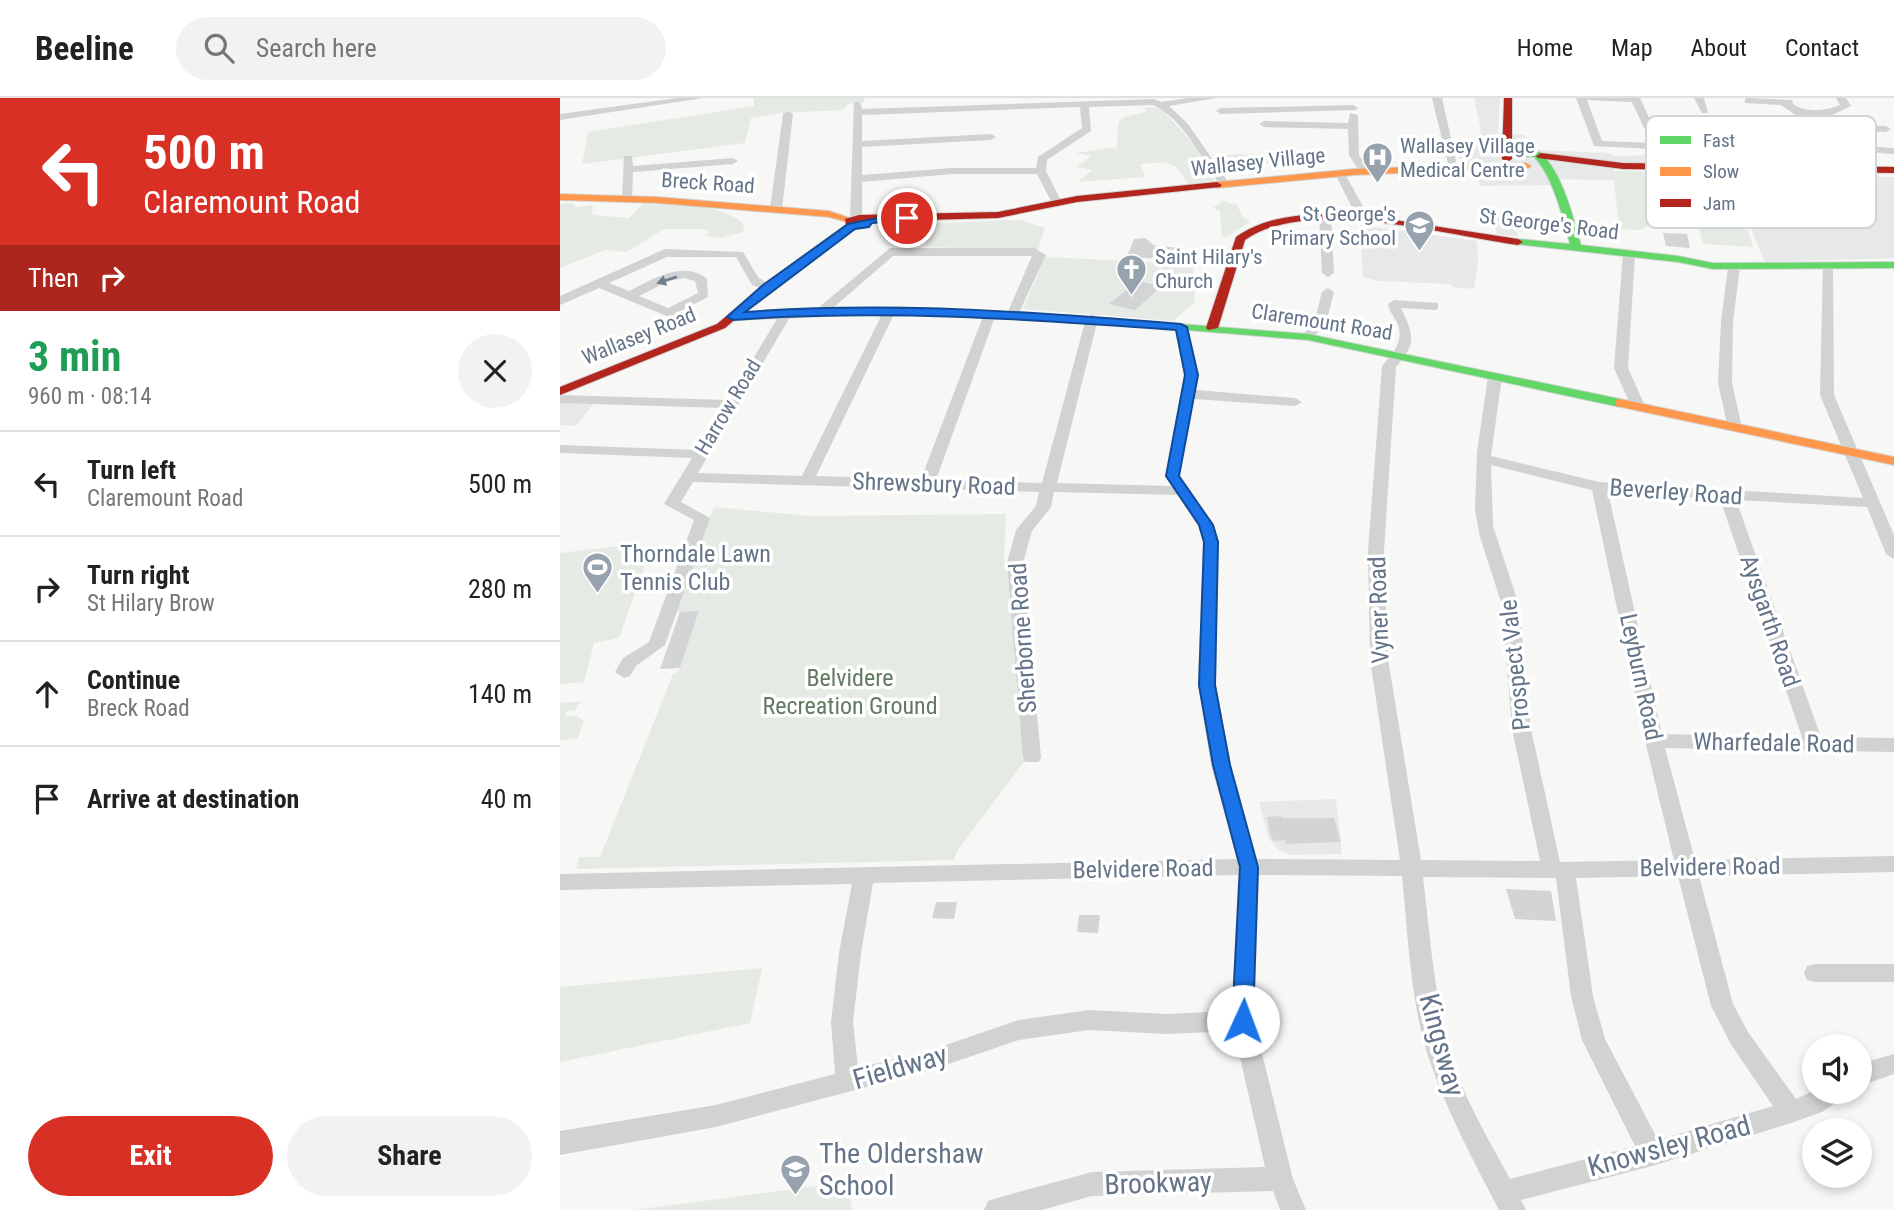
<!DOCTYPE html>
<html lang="en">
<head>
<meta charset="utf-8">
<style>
  body { margin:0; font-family:"Roboto Condensed",sans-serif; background:#f2f2f2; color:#222; height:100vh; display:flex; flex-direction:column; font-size:26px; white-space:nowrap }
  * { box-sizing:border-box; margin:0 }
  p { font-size:23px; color:#767676 }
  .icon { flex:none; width:38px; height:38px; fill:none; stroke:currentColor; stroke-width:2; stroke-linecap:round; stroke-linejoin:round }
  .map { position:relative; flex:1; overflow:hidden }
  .details { display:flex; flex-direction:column; background:#fff; width:560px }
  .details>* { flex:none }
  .hud { background:#d93025; color:#fff; overflow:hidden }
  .buttons { position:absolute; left:1242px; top:936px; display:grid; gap:14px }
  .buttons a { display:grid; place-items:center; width:70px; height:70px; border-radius:50%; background:#fff; box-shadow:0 4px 10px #0003; font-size:35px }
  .pin { position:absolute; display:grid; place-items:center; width:60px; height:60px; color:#fff; margin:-30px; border:4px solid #fff; border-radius:50%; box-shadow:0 2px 7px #0007 }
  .me { position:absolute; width:77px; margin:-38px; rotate:2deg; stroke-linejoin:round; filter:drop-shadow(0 0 5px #0008) }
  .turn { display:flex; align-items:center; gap:24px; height:147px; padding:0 28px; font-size:32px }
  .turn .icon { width:91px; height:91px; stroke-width:2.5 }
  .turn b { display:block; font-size:49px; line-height:60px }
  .then { display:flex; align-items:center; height:66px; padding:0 28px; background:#0003; gap:14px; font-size:26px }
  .round { display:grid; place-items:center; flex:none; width:74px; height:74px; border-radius:37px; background:#f2f2f2 }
  .head { display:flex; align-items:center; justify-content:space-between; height:119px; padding:0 28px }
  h1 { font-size:42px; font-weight:700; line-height:52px; color:#1e9e55 }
  .action { display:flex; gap:14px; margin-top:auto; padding:14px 28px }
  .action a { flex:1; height:80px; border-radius:42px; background:#d93025; color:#fff; font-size:28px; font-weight:700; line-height:80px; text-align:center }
  .action a+a { background:#f2f2f2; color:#222 }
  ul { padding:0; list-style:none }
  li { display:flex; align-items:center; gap:21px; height:105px; padding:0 28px; border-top:2px solid #e0e0e0 }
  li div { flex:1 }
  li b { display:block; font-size:26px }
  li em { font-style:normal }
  header { display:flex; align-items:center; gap:42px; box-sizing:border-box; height:98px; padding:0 35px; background:#fff; border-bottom:2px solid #e0e0e0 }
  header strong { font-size:33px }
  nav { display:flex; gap:38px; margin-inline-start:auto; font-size:24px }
  .search { width:490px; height:63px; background:#f2f2f2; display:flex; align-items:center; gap:18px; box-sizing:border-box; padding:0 24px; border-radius:38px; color:#767676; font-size:26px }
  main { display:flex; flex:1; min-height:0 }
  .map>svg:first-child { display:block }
  .built { fill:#e7e9e8 }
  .green { fill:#e6eae4 }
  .building { fill:#d3d4d5 }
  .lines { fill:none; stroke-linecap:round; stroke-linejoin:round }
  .fast-casing { stroke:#d3d5d6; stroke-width:2 }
  .slow-casing { stroke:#d3d5d6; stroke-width:2 }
  .jam-casing { stroke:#d3d5d6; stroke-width:2 }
  .street { fill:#d1d2d2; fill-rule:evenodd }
  .fast { fill:#63d668; fill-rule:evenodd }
  .slow { fill:#ff974d; fill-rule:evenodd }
  .jam { fill:#b3261e; fill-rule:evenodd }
  .oneway { fill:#6f7d90 }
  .route { fill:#1a73e8; stroke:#114b97; stroke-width:2 }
  .labels { text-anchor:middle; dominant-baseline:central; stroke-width:7; stroke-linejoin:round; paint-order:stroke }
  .far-poi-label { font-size:21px; fill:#647489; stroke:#fff; text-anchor:start }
  .far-street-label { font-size:21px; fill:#647489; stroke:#fff }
  .street-label { font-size:24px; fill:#647489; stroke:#fff }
  .poi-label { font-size:24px; fill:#647489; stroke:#fff; text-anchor:start }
  .park-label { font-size:24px; fill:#627a60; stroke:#fff }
  .near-street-label { font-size:28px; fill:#647489; stroke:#fff }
  .near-poi-label { font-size:28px; fill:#647489; stroke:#fff; text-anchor:start }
  .key { fill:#fff; stroke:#d0d5dc; stroke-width:2 }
  .key-label { font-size:19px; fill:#647489 }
</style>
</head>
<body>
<header>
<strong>Beeline</strong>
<div class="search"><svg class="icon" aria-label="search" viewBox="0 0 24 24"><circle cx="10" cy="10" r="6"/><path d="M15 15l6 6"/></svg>Search here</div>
<nav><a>Home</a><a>Map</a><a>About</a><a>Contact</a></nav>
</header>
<main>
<section class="details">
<div class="hud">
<div class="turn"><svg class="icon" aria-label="left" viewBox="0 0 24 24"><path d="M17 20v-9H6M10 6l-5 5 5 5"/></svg><div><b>500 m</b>Claremount Road</div></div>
<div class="then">Then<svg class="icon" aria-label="right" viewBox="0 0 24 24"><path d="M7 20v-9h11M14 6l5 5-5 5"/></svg></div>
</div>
<div class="head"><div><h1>3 min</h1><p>960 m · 08:14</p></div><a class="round"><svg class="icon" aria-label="close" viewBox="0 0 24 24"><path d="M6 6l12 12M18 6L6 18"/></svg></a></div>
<ul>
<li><svg class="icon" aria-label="left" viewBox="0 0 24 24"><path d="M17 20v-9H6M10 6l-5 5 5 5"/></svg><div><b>Turn left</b><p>Claremount Road</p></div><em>500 m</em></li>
<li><svg class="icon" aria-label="right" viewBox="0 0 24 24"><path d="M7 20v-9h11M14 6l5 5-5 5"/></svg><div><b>Turn right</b><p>St Hilary Brow</p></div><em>280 m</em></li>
<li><svg class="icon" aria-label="ahead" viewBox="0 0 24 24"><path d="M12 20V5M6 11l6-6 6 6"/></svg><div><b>Continue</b><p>Breck Road</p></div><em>140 m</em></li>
<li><svg class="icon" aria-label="arrive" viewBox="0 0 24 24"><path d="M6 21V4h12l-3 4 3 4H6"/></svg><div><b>Arrive at destination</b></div><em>40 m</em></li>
</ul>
<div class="action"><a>Exit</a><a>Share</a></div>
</section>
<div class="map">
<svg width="1334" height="1112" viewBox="0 0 1334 1112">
  <rect width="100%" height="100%" fill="#f7f7f6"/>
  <g class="built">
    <polygon points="914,0 940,0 938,35 964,37 970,49 977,52 1050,55 1054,58 1152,55 1152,66 1054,65 1054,73 1334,79 1334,160 1205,164 1191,131 1194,126 1101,120 1081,132 1059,131 1054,82 989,81 991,87 921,88 909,66 899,66 899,53 915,51 921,32"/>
    <polygon points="800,127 917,143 918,166 914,191 892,189 891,186 819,183 803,179"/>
    <polygon points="0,305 34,305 16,328 0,327"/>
    <polygon points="776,701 782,756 730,757 719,752 709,741 699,704"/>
  </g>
  <g class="green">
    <polygon points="194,0 305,0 304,4 288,6 283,12 221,15 191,20 185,45 22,66 28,34 194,8"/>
    <path d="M600 9 635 48 655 83 628 86C615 60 607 64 580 66L585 79 518 84 532 72 516 69 531 58 515 55 557 49 558 25 564 19 586 14 584 10Z"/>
    <polygon points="704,56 710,65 661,70 652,57"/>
    <polygon points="1051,73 1163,77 1168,85 1182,86 1186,99 1183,99 1188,117 1173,117 1190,122 1114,119 1101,120 1081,132 1059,131 1057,89"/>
    <polygon points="663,103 677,107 683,119 690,124 666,139 662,139 660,113 653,110"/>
    <path d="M12 105 17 109 33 107 32 117 69 120 83 106C112 108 162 104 183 126L184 134 160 140 144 138 149 134 145 131H104L67 154 45 152 0 170V106Z"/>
    <polygon points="956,117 964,134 956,133 958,138 937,136 933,119"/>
    <polygon points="460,122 485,130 478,152 364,149 376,125"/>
    <polygon points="1138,126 1187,130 1193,149 1143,146"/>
    <polygon points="485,159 633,166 635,204 613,223 463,211"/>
    <polygon points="154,409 251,418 446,416 444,463 447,470 467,660 397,753 394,762 16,771 19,759 40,759 113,576 119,573 139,514 116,514"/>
    <polygon points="59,448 91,450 59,540 34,545 24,584 0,586 0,455"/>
    <polygon points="21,603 15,612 7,613 5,618 17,618 24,623 18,640 0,643 0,605"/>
    <polygon points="202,870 190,925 0,964 0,889"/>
    <polygon points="288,1084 292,1112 74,1112"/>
  </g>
  <g class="building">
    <polygon points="1103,135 1127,136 1130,150 1106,148"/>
    <polygon points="585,140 595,148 623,150 619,162 567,159 574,141"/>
    <polygon points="578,183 602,188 575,212 549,206"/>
    <polygon points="139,513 120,570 100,571 120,514"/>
    <polygon points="721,718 721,720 774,720 781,744 725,746 726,742 715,743 711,740 707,719"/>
    <polygon points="946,791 991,793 996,823 955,821"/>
    <polygon points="376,804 397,804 394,821 372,820"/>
    <polygon points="519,817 540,817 538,835 517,834"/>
  </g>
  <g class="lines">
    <defs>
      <g id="fast">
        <path d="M947 53 980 54C1003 76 1012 116 1021 147L1118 158 1153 165 1334 164V170L1153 171 1118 164 954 146 953 144 958 141 1010 146C1003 120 993 78 974 59L950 58 947 57Z"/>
        <polygon points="532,219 748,236 1060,301 1066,305 1060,309 748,242 528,224 528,220"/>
      </g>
      <g id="slow">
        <polygon points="966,65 971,68 969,70 794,77 657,90 652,87 657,84 794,71"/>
        <polygon points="0,96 97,99 269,113 296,122 291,125 269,119 97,105 0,102"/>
        <polygon points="337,209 532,219 538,222 532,225 337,215 173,222 167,219 173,216"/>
        <polygon points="1060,301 1334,359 1334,367 1056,308 1056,302"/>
      </g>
      <g id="jam">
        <polygon points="944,0 952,0 952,61 947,64 942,61"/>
        <polygon points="981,55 1063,65 1334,69 1334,75 1063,71 978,60 976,58"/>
        <polygon points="657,84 662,87 660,89 517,104 438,120 295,124 296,130 211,191 165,230 0,297 0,289 157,226 203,187 286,127 285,121 299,117 438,114 517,98"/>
        <path d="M759 116 828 121 958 141 963 144 958 147C885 137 747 98 685 142L658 230 648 232 646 230 676 139C702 121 729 118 759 116Z"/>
      </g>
    </defs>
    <use href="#fast" class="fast-casing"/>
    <use href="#slow" class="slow-casing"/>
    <use href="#jam" class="jam-casing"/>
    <g class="street">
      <polygon points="117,0 143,0 0,22 0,16"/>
      <path d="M628 0H656L609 8 628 26 671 88 670 90H662C642 62 625 22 593 7L529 9 531 33 487 62 486 73 502 105 501 107H493L477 76H392L302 84V120L296 123 290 120 294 4H300L302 11 594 1 601 4ZM520 9 522 30 478 59 476 70H392L302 77V49L431 42 436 39 431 36 302 43V17Z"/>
      <polygon points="872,0 882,0 898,72 889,70"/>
      <path d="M1016 0H1080L1112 70 1111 72H1103L1093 51 1034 48ZM1027 2 1072 4 1091 45 1042 43Z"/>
      <polygon points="1134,0 1144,0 1148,15 1142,15"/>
      <path d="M1188 0 1232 2 1233 6C1245 15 1266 13 1280 7L1276 0H1286L1291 8 1272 17H1245L1251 26 1326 28 1331 31 1326 34 1255 32 1261 41C1287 43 1308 49 1334 50V56C1309 55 1290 49 1265 48L1281 72 1276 75 1272 74 1261 57 1173 55V51L1177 50 1257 51 1249 39 1155 35 1154 33 1159 30 1245 33 1234 16 1221 7 1185 5V1Z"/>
      <polygon points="793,7 798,10 796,12 661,16 656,13 661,10"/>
      <polygon points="228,13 233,16 222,111 216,114 210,111 223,16"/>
      <polygon points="790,15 798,17 799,57 810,74 809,76 801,76 789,57 788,31 704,29 699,26 704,23 788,25"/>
      <polygon points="64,58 72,58 73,68 173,60 178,63 173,66 73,74 72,100 67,103 62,100"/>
      <polygon points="776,74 785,76 811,123 809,125 799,123 775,76"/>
      <polygon points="765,115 771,118 774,175 768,179 762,175 759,118"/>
      <polygon points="330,150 474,150 486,157 457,219 447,216 472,158 333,158 266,216 258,216 258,210"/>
      <path d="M105 151 183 154 198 179 213 189 207 193 192 187 176 159H107L49 185 69 193C91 182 124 161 147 181L148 199 109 219 39 190 0 207V198ZM124 180 135 183 138 195 108 210 79 198 109 183Z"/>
      <polygon points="1069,152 1075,156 1068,270 1085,308 1078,312 1071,308 1054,270 1063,156"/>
      <polygon points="1174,165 1180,169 1173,224 1172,285 1182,330 1175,334 1168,330 1158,285 1161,224 1168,169"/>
      <path d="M1263 165 1273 168 1274 297 1334 437V461L1326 456 1307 409 1176 402 1261 639 1334 640V654L1105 650 1135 762 1334 758V774L1139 778 1173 906 1188 934 1236 1001 1255 992 1284 994 1280 1002 1262 1014 1231 1025 1092 1068 961 1102 966 1112H939C913 1062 886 1012 868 958 850 901 848 837 842 778L699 777 694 923 733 1081 746 1112H720L713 1093 532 1098 482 1112H424L428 1103 437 1100 532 1074 705 1069 674 933 606 936 529 932 459 942 371 972 156 1029 0 1057V1033L156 1007 275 976 271 924 279 855 292 786 0 792V776L677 761 651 667 638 587 643 444 638 427 618 397 494 394 491 409 472 433 463 465 481 659 479 664H465L463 659 447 465 456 432 476 408 479 394 133 384 121 404 150 420 105 547 76 568 70 578 64 580 55 574 63 560 89 544 134 422 104 406 132 360 0 355V347L137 352 163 310 0 305V297L168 302 223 211H231L233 214 138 375 242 378 323 214 329 210 335 214 256 378 361 381 424 216 430 212 436 216 376 382 482 385 526 220 532 216 538 220 497 385 612 388 605 378 625 277 615 229 626 226 639 277 636 292 735 300 742 304 735 308 634 301 619 378 654 427 659 444 656 587 671 667 697 761 840 762 810 561 808 453 822 268C832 256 844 244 838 227 835 219 829 214 828 206L834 202 878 205V211L874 212 841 210C853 236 858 245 836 269L824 453 828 561 861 762 980 763 952 631 942 507 920 439 915 412 917 354 928 279 935 275 942 279 931 358 1039 384 1303 400 1260 297ZM931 367 1032 392 1085 643 1114 762 1000 764 971 631 959 507 933 428ZM1048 394 1160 401 1242 639 1102 636ZM678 777 672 913 606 916 529 912 459 922 371 952 298 970 293 924 301 855 313 785ZM1118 778 1151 908 1172 948 1213 1008 1098 1042 1045 941 1033 898 1016 780ZM863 779 996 780 1011 898 1022 942 1075 1048 950 1081C928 1040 903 999 890 954 874 897 870 837 863 779Z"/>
      <polygon points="768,190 774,194 768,217 753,242 743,242 742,239 756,217 762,194"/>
      <polygon points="1255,866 1334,866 1334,884 1255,884 1247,882 1244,875 1247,868"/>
      <polygon points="1334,956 1334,976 1300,988 1300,966"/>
    </g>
    <use href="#fast" class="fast"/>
    <use href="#slow" class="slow"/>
    <use href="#jam" class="jam"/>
  </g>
  <defs><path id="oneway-solid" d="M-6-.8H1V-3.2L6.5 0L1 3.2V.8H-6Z" transform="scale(1.75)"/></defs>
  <use class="oneway" href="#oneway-solid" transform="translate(107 182) rotate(162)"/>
  <path class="route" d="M347 117 350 118V122L312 125 309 129 295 131 185 214C330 203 476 214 621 226L627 229 638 277 619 378 653 427 658 444 655 587 670 667 698 769 693 923 690 929 683 932 676 929 672 923 680 769 653 667 639 587 644 444 639 427 606 378 625 277 616 232C468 221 321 211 173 222L167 219 203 187 288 126C309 122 324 118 347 117Z"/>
  <defs>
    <symbol id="hospital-pin" viewBox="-11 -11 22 30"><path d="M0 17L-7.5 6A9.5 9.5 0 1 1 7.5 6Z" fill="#97a2af" stroke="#fff"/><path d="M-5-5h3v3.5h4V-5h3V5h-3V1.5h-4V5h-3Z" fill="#fff"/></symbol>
    <symbol id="school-pin" viewBox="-11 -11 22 30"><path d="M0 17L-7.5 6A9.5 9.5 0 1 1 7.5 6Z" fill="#97a2af" stroke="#fff"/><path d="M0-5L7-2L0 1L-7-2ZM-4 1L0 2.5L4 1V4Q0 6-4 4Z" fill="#fff"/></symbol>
    <symbol id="church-pin" viewBox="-11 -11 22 30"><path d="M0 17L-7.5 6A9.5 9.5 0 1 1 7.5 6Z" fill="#97a2af" stroke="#fff"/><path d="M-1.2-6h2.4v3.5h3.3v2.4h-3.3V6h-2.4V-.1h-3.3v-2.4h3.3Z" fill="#fff"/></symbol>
    <symbol id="stadium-pin" viewBox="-11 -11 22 30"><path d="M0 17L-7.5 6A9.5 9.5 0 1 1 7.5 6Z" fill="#97a2af" stroke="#fff"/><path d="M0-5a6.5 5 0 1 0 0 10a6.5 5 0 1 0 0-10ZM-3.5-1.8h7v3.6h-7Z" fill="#fff"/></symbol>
  </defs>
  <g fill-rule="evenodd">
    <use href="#hospital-pin" x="800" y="42" width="35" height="47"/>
    <use href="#school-pin" x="842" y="110" width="35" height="47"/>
    <use href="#church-pin" x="554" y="154" width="35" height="47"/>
    <use href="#stadium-pin" x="20" y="452" width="35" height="47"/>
    <use href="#school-pin" x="218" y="1054" width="35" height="47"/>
  </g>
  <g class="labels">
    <g class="far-poi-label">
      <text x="840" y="48">Wallasey Village<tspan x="840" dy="24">Medical Centre</tspan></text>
      <text x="836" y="116" text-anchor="end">St George's<tspan x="836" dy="24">Primary School</tspan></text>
      <text x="595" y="159">Saint Hilary's<tspan x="595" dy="24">Church</tspan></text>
    </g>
    <g class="far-street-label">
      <text transform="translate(698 64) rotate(-6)">Wallasey Village</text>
      <text transform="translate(148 85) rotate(4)">Breck Road</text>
      <text transform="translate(989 126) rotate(7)">St George's Road</text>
      <text transform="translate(762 224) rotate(9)">Claremount Road</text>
      <text transform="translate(79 238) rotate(-22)">Wallasey Road</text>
      <text transform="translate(168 309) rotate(-59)">Harrow Road</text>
    </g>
    <g class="street-label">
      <text transform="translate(374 386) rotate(2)">Shrewsbury Road</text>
      <text transform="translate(1116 394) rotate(4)">Beverley Road</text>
      <text transform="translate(819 512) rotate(-92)">Vyner Road</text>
      <text transform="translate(1210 523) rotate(71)">Aysgarth Road</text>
      <text transform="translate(463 540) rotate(-94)">Sherborne Road</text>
      <text transform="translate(955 567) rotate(-96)">Prospect Vale</text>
      <text transform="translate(1081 579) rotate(78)">Leyburn Road</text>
      <text transform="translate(1214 645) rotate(1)">Wharfedale Road</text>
      <text transform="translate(1150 769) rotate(-1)">Belvidere Road</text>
      <text transform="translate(583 771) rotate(-1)">Belvidere Road</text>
    </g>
    <g class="poi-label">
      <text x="60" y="456">Thorndale Lawn<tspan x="60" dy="28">Tennis Club</tspan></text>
    </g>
    <g class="park-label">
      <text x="290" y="580">Belvidere<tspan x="290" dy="28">Recreation Ground</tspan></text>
    </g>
    <g class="near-street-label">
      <text transform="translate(882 947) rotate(75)">Kingsway</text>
      <text transform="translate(340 969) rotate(-16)">Fieldway</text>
      <text transform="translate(1109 1048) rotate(-15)">Knowsley Road</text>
      <text transform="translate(598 1085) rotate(-2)">Brookway</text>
    </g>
    <g class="near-poi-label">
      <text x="259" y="1055">The Oldershaw<tspan x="259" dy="32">School</tspan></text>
    </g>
  </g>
  <rect x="1086" y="18" width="230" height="112" rx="10" class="key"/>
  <rect x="1100" y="38" width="31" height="8" fill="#63d668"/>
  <rect x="1100" y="69" width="31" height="9" fill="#ff974d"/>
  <rect x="1100" y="101" width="31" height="8" fill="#b3261e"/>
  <g class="key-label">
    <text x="1143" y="49">Fast</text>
    <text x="1143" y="80">Slow</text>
    <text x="1143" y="112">Jam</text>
  </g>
</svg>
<div class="buttons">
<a><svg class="icon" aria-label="sound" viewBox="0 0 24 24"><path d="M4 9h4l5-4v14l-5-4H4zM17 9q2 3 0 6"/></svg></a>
<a><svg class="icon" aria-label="layers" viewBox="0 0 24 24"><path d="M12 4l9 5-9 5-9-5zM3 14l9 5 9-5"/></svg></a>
</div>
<div class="pin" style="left:347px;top:120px;background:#d93025"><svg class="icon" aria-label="arrive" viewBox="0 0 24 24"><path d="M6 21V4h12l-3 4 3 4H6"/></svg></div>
<svg class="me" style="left:683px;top:923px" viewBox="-20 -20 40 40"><circle r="19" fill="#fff"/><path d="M0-13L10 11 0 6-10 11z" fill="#1a73e8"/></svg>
</div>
</main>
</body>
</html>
